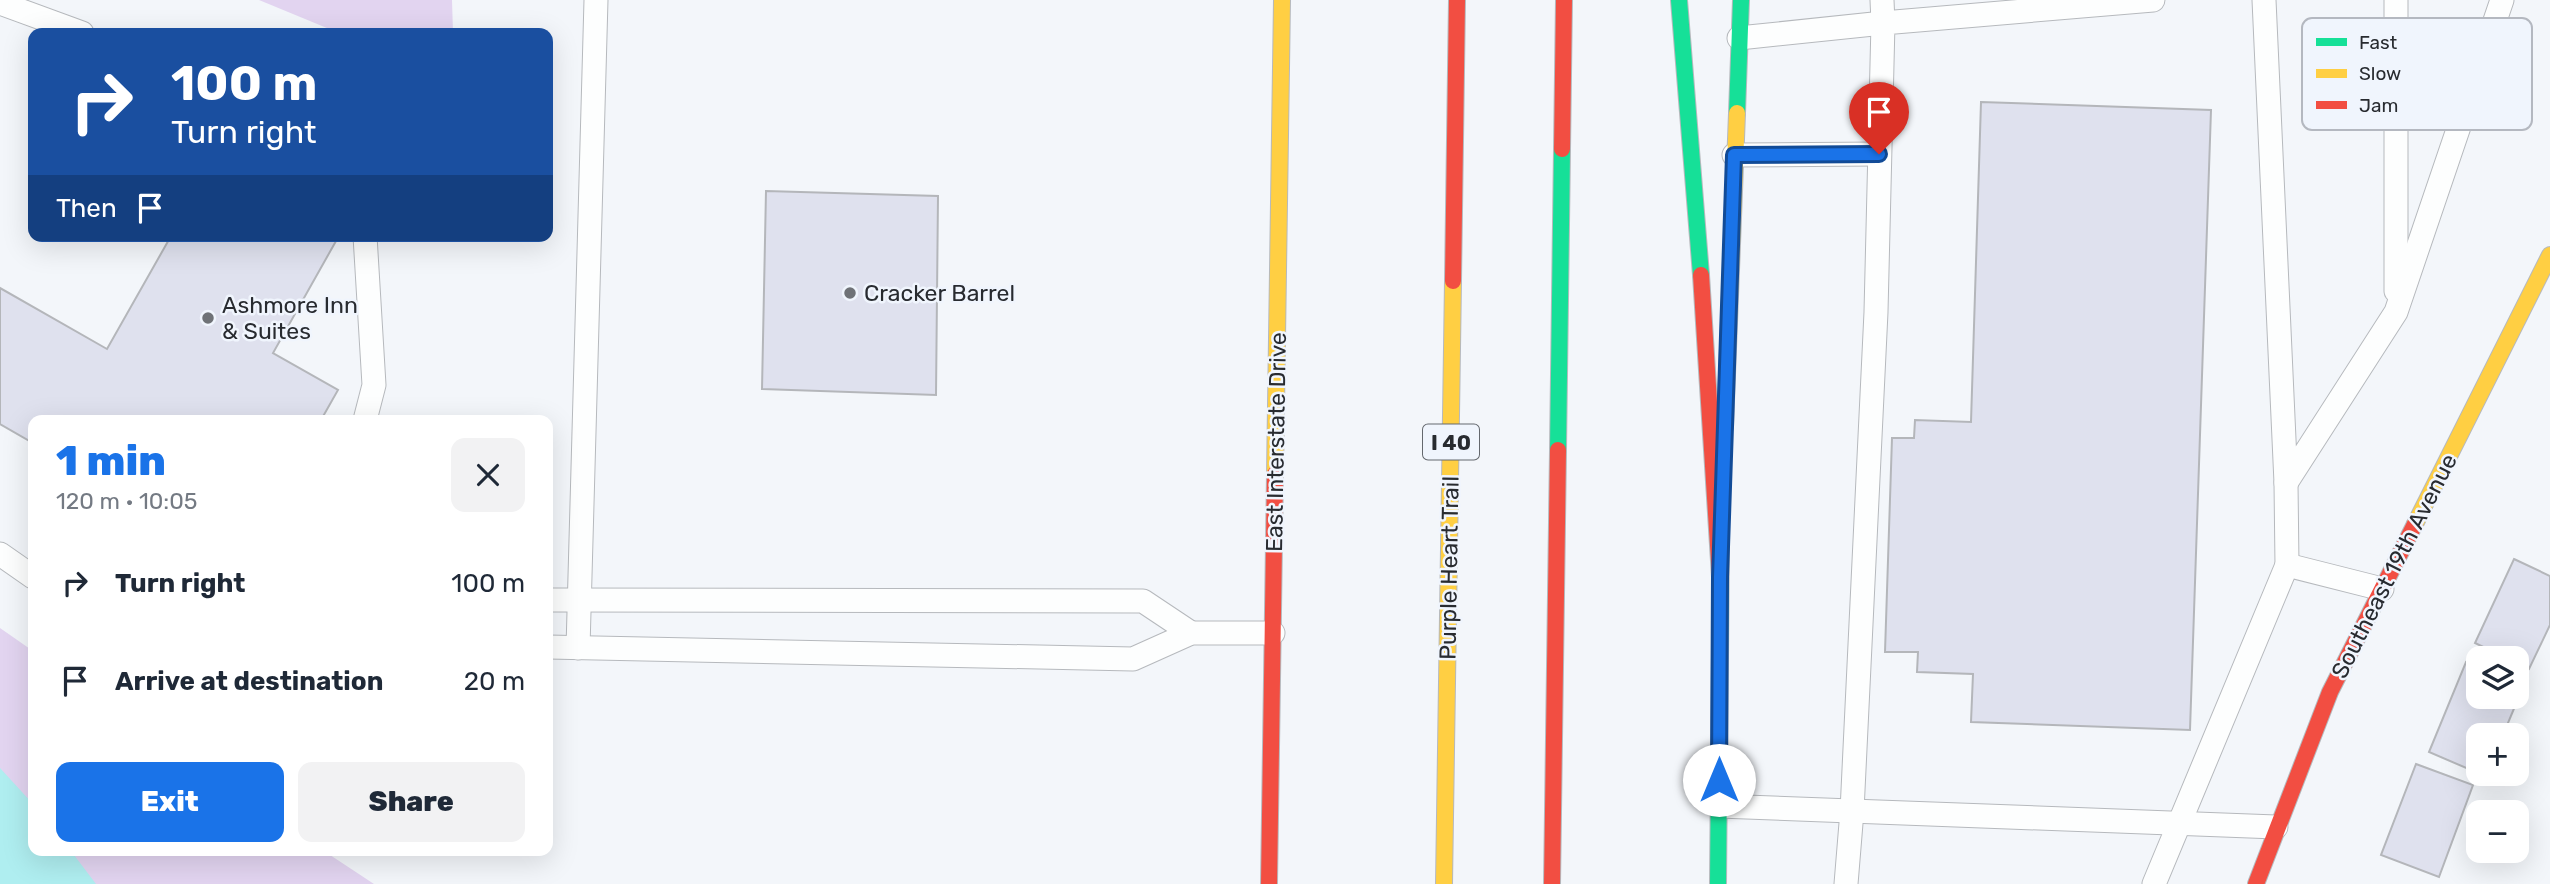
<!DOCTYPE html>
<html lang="en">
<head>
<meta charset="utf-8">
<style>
  body { margin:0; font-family:Rubik,sans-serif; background:#f2f2f3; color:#1f2937; height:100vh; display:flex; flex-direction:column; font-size:26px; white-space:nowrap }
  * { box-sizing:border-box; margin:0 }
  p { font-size:23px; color:#747a83 }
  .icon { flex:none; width:38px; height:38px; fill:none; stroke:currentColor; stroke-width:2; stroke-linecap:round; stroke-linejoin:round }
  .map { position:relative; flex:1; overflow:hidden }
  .panel { position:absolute; left:28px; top:415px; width:525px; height:441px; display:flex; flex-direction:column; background:#fff; border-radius:14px; box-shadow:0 7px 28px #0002 }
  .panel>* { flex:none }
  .top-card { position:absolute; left:28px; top:28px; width:525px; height:214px; border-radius:14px; box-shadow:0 7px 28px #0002; background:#1a4fa0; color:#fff; overflow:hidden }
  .controls { position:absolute; left:2466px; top:646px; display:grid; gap:14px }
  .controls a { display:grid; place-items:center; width:63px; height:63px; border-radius:14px; background:#fff; box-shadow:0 7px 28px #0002; font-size:35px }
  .pin { position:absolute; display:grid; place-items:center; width:60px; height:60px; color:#fff; margin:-72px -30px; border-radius:50% 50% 50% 0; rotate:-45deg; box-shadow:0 0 7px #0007 }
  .pin .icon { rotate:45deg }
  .me { position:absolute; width:77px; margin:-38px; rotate:0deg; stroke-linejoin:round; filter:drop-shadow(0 0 5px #0008) }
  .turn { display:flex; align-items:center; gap:24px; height:147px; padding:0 28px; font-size:32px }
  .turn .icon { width:91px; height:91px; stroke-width:2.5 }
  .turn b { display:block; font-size:49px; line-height:60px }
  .then { display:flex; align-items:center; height:66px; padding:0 28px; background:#0003; gap:14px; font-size:26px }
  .round { display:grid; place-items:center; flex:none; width:74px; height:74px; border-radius:14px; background:#f2f2f3 }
  .overview { display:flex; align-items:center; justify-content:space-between; height:119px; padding:0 28px }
  h1 { font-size:42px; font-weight:800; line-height:52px; color:#1a73e8 }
  .button { display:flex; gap:14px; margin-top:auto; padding:14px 28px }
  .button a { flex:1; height:80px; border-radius:14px; background:#1a73e8; color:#fff; font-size:28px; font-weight:800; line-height:80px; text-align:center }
  .button a+a { background:#f2f2f3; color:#1f2937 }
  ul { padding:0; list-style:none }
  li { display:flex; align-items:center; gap:21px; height:98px; padding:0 28px }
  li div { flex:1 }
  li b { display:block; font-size:26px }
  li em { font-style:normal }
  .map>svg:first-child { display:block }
  .green { fill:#e2d4f0 }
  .water { fill:#afeef0 }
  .building { fill:#dfe1ee; stroke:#b4b6ba; stroke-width:2 }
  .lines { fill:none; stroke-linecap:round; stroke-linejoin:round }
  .lane-casing { stroke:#b6b9bd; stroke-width:25 }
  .fast-casing { stroke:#b6b9bd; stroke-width:18 }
  .slow-casing { stroke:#b6b9bd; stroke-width:18 }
  .jam-casing { stroke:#b6b9bd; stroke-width:18 }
  .lane { stroke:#fdfefe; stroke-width:23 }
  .fast { stroke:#16e098; stroke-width:16 }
  .slow { stroke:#ffcf43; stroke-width:16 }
  .jam { stroke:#f24e42; stroke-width:16 }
  .route-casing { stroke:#114b97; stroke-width:18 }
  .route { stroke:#1a73e8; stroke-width:12 }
  .poi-dot { fill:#6f7277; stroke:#f0f5fd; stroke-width:2.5 }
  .labels { text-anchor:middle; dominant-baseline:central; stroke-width:5; stroke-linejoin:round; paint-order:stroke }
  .shield { fill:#f0f5fd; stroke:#64686e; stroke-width:2 }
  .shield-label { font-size:21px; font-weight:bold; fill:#282b30 }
  .poi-label { font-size:23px; fill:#282b30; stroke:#f0f5fd; text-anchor:start }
  .street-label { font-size:23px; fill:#282b30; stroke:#f0f5fd }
  .key { fill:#f0f5fd; stroke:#b4b8c0; stroke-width:2 }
  .key-label { font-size:19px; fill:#282b30 }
</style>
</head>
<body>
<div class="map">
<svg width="2550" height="884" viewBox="0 0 2550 884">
  <rect width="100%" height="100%" fill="#f3f6fa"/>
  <g class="green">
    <polygon points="259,0 452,0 453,33 339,33"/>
    <polygon points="0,628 33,651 33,850 324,851 374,884 0,884"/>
  </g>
  <polygon class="water" points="0,768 33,804 33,850 71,851 96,884 0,884"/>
  <g class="building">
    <polygon points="1981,102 2211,110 2190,730 1971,722 1973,674 1917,672 1918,652 1885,652 1892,438 1914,438 1915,420 1971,422"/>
    <polygon points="766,191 938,196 936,395 762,389"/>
    <polygon points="171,236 329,236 336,241 273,353 338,390 321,420 223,420 218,417 216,420 33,420 33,443 0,424 0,288 107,349"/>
    <polygon points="2514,559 2550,576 2550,625 2529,669 2516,663 2516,658 2506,658 2475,643"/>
    <polygon points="2466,662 2478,667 2478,696 2516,696 2516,684 2523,687 2503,735 2478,735 2478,773 2429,752"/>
    <polygon points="2416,764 2473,785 2439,877 2381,855"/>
  </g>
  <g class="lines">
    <defs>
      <g id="lane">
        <polyline points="2264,0 2286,483 2396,312 2502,0"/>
        <polyline points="0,3 82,33"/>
        <polyline points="1739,38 1883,23 1882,0"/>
        <polyline points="1734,155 1879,154"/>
        <polyline points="2396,291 2396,0"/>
        <polyline points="365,420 374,385 365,236"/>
        <polyline points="2286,483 2287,565"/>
        <polyline points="0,554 33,577"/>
        <polyline points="548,600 1143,601 1191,633"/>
        <polyline points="548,647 1133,659 1191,633 1273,633"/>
        <polyline points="578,648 596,0"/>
        <polyline points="1719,806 2276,827"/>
        <polyline points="1846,884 1852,811 1876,312 1883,23 2153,0"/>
        <polyline points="2154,884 2287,565 2382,589"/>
      </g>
      <g id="fast">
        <polyline points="1679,0 1701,275"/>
        <polyline points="1737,113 1741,0"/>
        <polyline points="1558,450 1562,149"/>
        <polyline points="1718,884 1721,543"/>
      </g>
      <g id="slow">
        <polyline points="1725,427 1737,113"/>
        <polyline points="1275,474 1282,0"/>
        <polyline points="2415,524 2550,255"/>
        <polyline points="1444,884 1453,281"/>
      </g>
      <g id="jam">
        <polyline points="1562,149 1564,0"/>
        <polyline points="1701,275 1720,577"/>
        <polyline points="1453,281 1457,0"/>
        <polyline points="1269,884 1275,474"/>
        <polyline points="1552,884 1558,450"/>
        <polyline points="2256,884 2330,692 2415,524"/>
      </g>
    </defs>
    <use href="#lane" class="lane-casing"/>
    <use href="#fast" class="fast-casing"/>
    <use href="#slow" class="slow-casing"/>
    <use href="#jam" class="jam-casing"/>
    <use href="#lane" class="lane"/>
    <use href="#fast" class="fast"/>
    <use href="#slow" class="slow"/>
    <use href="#jam" class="jam"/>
  </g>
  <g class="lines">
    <defs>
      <polyline id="route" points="1719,780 1720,577 1734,155 1879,154"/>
    </defs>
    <use href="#route" class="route-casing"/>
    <use href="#route" class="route"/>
  </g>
  <g class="poi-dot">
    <circle cx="850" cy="293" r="7"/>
    <circle cx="208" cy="318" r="7"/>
  </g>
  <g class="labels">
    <rect class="shield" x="1423" y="424.5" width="56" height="35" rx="5"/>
    <g class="shield-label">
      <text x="1451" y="442">I 40</text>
    </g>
    <g class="poi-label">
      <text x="864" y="293">Cracker Barrel</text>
      <text x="222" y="305">Ashmore Inn<tspan x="222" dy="26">&amp; Suites</tspan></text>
    </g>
    <g class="street-label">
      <text transform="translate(1276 442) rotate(-89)">East Interstate Drive</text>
      <text transform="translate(2394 566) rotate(-63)">Southeast 19th Avenue</text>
      <text transform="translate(1449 568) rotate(-89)">Purple Heart Trail</text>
    </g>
  </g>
  <rect x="2302" y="18" width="230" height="112" rx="10" class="key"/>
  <rect x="2316" y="38" width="31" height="8" fill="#16e098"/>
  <rect x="2316" y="69" width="31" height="9" fill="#ffcf43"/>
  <rect x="2316" y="101" width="31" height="8" fill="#f24e42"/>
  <g class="key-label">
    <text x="2359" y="49">Fast</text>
    <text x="2359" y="80">Slow</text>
    <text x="2359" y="112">Jam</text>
  </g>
</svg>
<div class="controls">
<a><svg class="icon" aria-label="layers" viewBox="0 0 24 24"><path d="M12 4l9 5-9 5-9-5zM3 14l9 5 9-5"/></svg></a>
<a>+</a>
<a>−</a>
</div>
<div class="pin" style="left:1879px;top:154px;background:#d93025"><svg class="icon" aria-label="arrive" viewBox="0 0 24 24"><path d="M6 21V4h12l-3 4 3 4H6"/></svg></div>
<svg class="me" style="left:1719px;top:780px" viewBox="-20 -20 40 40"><circle r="19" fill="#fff"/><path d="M0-13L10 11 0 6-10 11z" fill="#1a73e8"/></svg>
<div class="top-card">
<div class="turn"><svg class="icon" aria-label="right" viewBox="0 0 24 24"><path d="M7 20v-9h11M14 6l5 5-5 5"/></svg><div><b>100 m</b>Turn right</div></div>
<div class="then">Then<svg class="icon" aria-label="arrive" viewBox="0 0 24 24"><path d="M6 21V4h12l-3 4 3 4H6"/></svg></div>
</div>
<section class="panel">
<div class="overview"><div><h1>1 min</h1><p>120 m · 10:05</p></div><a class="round"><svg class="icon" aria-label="close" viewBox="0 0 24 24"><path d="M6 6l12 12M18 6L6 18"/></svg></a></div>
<ul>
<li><svg class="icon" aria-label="right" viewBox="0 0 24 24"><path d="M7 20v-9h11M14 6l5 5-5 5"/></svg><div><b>Turn right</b></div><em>100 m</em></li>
<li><svg class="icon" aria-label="arrive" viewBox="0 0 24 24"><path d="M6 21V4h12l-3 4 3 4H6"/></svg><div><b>Arrive at destination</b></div><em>20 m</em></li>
</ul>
<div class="button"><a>Exit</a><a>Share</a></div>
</section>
</div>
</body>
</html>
